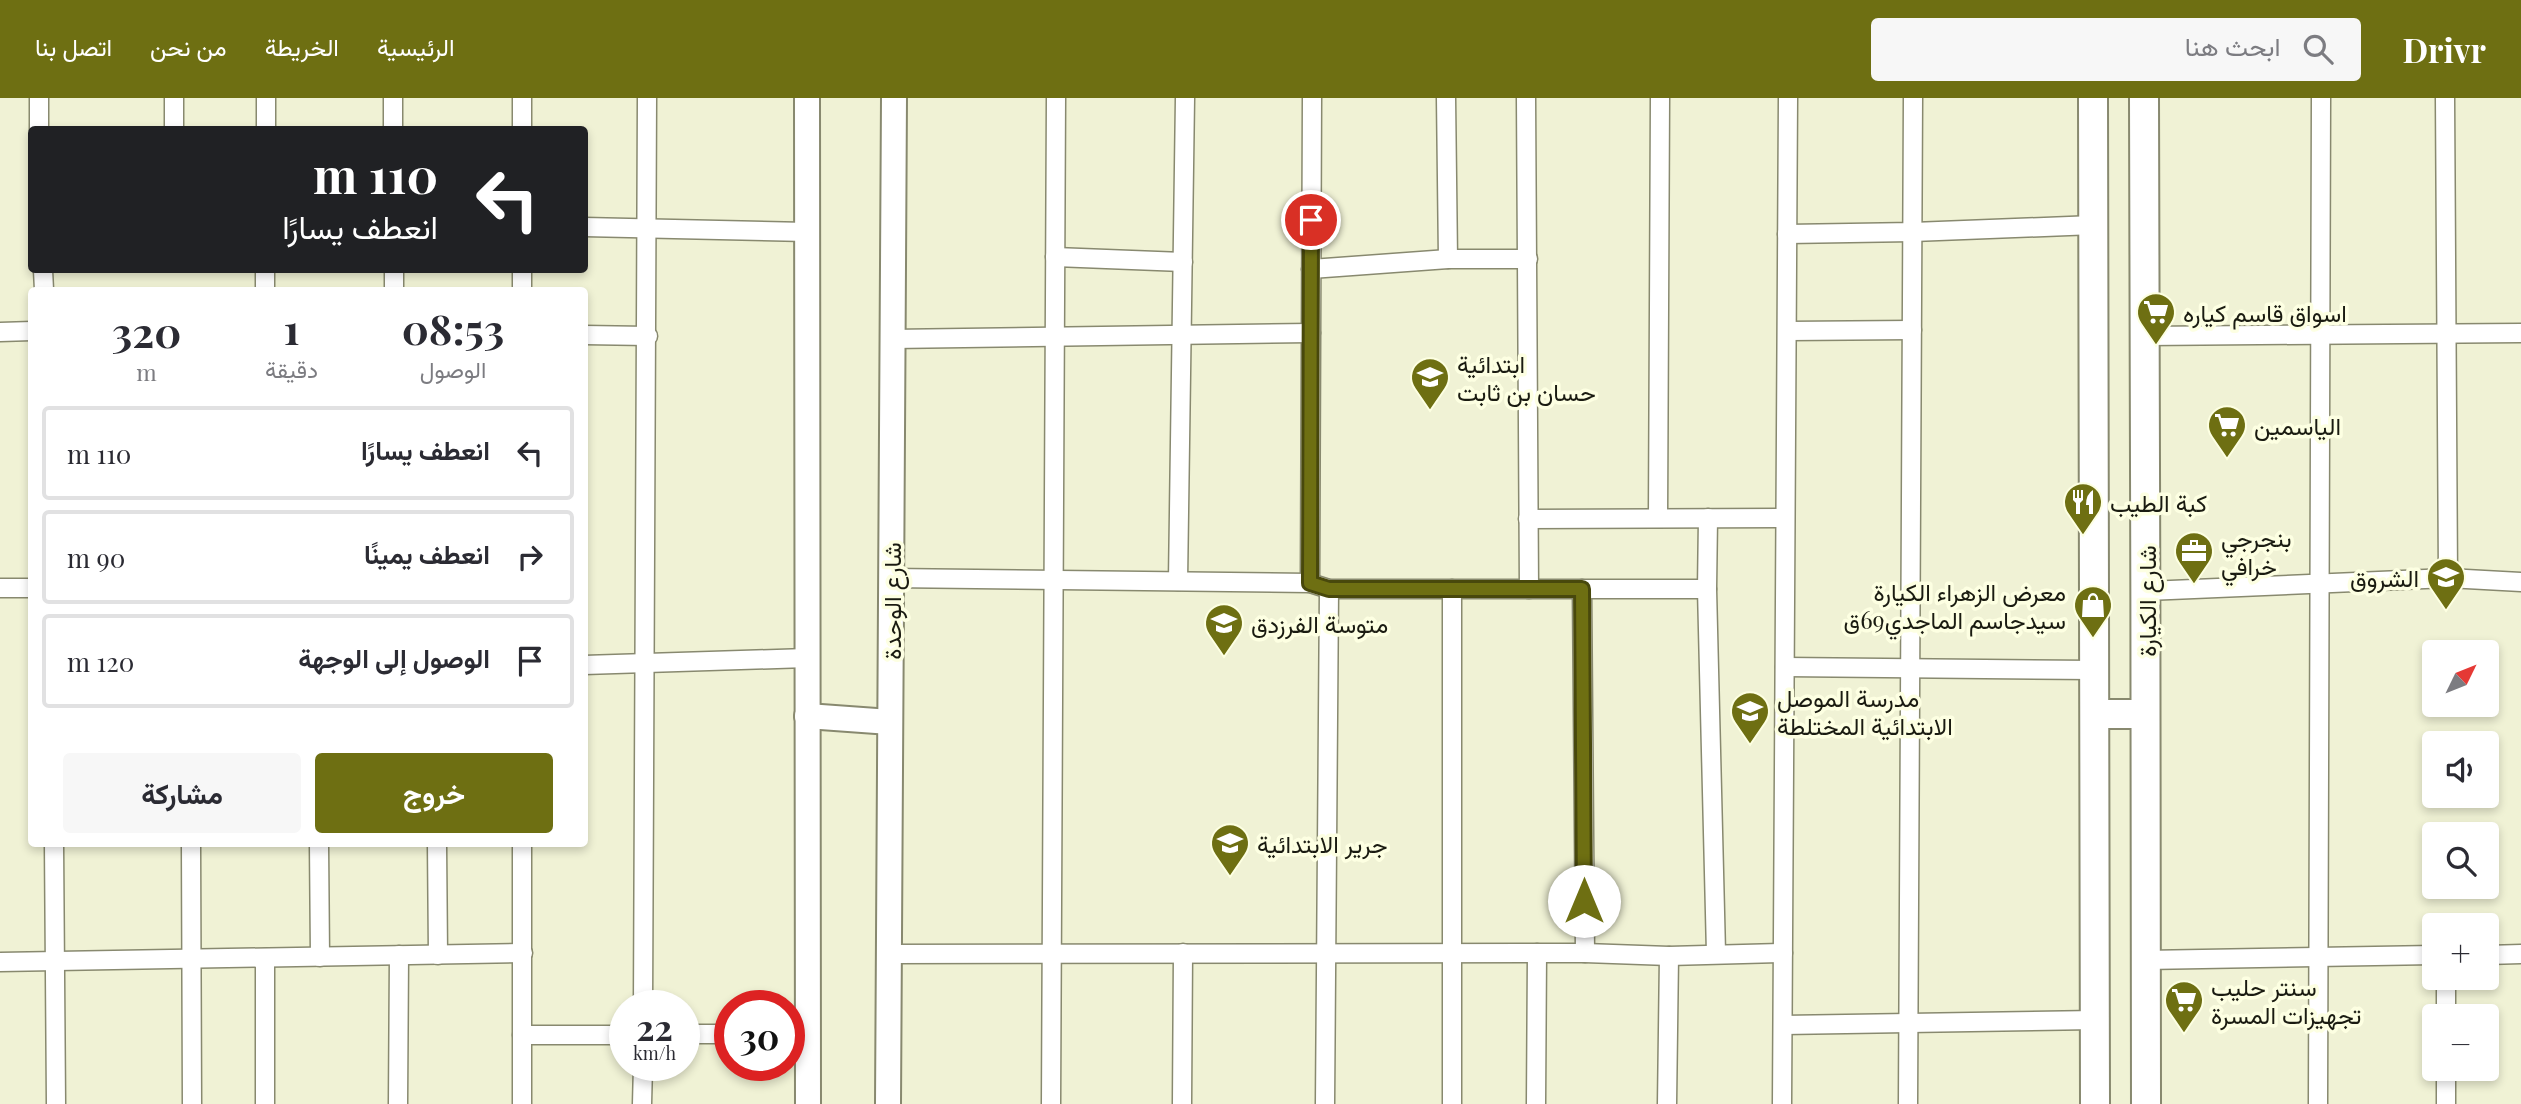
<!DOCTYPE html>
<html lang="ar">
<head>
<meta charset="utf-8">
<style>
  body { margin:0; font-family:"Playfair Display",Vazirmatn,serif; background:#f7f7f7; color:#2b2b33; direction:rtl; height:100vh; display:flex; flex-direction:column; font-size:26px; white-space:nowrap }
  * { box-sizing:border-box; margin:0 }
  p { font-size:23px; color:#7c7c81 }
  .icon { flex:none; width:38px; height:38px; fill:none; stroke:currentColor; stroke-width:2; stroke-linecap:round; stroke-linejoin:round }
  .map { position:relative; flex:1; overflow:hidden; direction:ltr }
  .drawer { position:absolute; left:28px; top:189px; width:560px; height:560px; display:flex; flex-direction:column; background:#fff; border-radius:7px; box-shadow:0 4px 10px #0003; direction:rtl }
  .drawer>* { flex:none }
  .top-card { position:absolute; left:28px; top:28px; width:560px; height:147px; border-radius:7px; box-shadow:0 4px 10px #0003; direction:rtl; background:#202124; color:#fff; overflow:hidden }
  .needle { width:46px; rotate:47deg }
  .tools { position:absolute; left:2422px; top:542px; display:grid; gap:14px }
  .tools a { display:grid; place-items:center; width:77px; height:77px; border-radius:7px; background:#fff; box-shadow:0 4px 10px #0003; font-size:35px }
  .speed { position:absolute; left:609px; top:892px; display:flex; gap:14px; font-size:35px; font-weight:700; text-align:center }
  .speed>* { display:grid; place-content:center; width:91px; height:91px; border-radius:50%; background:#fff; box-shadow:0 4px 10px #0003; line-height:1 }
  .speed small { font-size:18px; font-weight:400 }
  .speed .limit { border:10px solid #d22; background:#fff; color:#111 }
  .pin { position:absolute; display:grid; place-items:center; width:60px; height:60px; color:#fff; margin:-30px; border:4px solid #fff; border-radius:50%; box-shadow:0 2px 7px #0007 }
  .me { position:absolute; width:77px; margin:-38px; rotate:0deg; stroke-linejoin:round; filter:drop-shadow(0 0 5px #0008) }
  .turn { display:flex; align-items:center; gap:24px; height:147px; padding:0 35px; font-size:32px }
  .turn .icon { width:91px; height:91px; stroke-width:2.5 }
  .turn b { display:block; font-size:49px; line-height:60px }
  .eta { display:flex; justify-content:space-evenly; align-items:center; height:119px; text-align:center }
  .eta b { font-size:42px; font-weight:700; line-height:49px }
  .action { display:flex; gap:14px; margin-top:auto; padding:14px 35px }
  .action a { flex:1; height:80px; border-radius:7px; background:#6e6f12; color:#fff; font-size:28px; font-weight:700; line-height:80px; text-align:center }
  .action a+a { background:#f7f7f7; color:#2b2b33 }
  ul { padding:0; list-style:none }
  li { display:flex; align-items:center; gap:21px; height:94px; margin:0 14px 10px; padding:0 21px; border:4px solid #e1e1e2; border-radius:7px }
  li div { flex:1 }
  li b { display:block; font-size:26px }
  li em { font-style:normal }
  header { display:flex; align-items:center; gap:42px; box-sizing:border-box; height:98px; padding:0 35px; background:#6e6f12; color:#fff }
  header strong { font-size:33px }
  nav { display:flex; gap:38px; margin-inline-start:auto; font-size:24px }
  .search { width:490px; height:63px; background:#f7f7f7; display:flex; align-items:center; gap:18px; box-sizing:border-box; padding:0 24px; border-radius:7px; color:#7c7c81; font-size:26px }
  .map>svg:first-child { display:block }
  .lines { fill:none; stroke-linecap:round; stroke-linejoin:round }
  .street-casing { stroke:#88896f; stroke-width:21 }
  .secondary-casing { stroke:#88896f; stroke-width:28 }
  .primary-casing { stroke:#88896f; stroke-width:32 }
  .street { stroke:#fff; stroke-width:18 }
  .secondary { stroke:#fff; stroke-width:24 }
  .primary { stroke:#fff; stroke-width:28 }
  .route-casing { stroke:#48480c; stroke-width:18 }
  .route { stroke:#6e6f12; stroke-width:12 }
  .labels { text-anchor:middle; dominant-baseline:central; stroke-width:7; stroke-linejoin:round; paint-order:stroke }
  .poi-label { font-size:24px; fill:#1a1b11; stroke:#fdffe2; text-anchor:start }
  .street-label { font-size:24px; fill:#1a1b11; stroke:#fdffe2 }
</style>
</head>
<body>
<header>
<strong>Drivr</strong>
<div class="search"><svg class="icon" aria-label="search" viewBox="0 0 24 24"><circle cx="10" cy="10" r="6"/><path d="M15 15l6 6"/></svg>ابحث هنا</div>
<nav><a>الرئيسية</a><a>الخريطة</a><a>من نحن</a><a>اتصل بنا</a></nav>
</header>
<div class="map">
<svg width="2521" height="1006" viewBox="0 0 2521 1006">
  <rect width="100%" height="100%" fill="#f0f2d5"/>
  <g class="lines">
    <defs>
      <g id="street">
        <polyline points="39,0 39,32"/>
        <polyline points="174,0 174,32"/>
        <polyline points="393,0 393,32"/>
        <polyline points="522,0 522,32"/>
        <polyline points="1446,0 1448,161"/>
        <polyline points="1526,0 1529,491"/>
        <polyline points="2445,0 2448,480"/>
        <polyline points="266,32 266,0"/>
        <polyline points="584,129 807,134"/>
        <polyline points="1787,136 1913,134 2094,127"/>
        <polyline points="1055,159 1183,164"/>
        <polyline points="1311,171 1448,161 1528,161"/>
        <polyline points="43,172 44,192"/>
        <polyline points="394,172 394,192"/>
        <polyline points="265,192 265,172"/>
        <polyline points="522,192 522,172"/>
        <polyline points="1788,233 1912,232"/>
        <polyline points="0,234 32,233"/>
        <polyline points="584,237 648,238"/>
        <polyline points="2145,238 2521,235"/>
        <polyline points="892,241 1311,235"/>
        <polyline points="1658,420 1660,0"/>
        <polyline points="1708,420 1707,491 1716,855"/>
        <polyline points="1528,421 1785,420"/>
        <polyline points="891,480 1310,485 1329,491 1707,491"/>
        <polyline points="1178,483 1185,0"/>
        <polyline points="1310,485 1312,0"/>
        <polyline points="0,490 32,490"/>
        <polyline points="1582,491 1585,855"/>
        <polyline points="2147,493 2448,480 2521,484"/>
        <polyline points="584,567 807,560"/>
        <polyline points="1785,569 2094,572"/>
        <polyline points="54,746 56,1006"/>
        <polyline points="191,746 192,1006"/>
        <polyline points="319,746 320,859"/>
        <polyline points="437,746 438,857"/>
        <polyline points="889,856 1585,855 1669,858 1783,855"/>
        <polyline points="2487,857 2521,856"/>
        <polyline points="2145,862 2434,857"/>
        <polyline points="0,864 523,855"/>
        <polyline points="2446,880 2446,919"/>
        <polyline points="643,908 647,0"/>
        <polyline points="1783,927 2095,922"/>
        <polyline points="684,936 730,936"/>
        <polyline points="522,937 625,937"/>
        <polyline points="2446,971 2446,1006"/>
        <polyline points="265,1006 265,860"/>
        <polyline points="398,1006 399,857"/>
        <polyline points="522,1006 522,746"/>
        <polyline points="642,1006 643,968"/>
        <polyline points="1051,1006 1056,0"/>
        <polyline points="1182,1006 1183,855"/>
        <polyline points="1325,1006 1329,491"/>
        <polyline points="1452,1006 1452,491"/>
        <polyline points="1536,1006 1537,855"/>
        <polyline points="1667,1006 1669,858"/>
        <polyline points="1782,1006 1788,0"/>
        <polyline points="1908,1006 1913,0"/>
        <polyline points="2318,1006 2321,0"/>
      </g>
      <g id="secondary">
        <polyline points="807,0 808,1006"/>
        <polyline points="807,618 890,624"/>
        <polyline points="888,1006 894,0"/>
      </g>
      <g id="primary">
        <polyline points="2093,0 2095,1006"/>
        <path d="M2144 0C2146 335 2145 671 2146 1006"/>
        <polyline points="2095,616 2145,616"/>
      </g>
    </defs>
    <use href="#street" class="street-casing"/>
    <use href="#secondary" class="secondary-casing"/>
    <use href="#primary" class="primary-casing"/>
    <use href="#street" class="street"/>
    <use href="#secondary" class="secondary"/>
    <use href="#primary" class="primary"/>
  </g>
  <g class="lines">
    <defs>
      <polyline id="route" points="1311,122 1310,485 1329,491 1582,491 1584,803"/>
    </defs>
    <use href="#route" class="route-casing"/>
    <use href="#route" class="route"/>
  </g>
  <defs>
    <symbol id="supermarket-pin" viewBox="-11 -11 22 30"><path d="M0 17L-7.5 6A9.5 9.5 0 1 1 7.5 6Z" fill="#6e6f12" stroke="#fdffe2"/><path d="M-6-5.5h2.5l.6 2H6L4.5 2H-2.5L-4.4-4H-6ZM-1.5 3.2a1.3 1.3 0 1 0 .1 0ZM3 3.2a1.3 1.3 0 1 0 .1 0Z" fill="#fff"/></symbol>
    <symbol id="school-pin" viewBox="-11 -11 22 30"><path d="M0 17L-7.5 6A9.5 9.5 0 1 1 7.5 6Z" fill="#6e6f12" stroke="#fdffe2"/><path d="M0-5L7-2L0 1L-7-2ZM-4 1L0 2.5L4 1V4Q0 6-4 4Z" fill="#fff"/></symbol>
    <symbol id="restaurant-pin" viewBox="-11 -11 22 30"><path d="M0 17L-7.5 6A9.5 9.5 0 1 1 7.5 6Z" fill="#6e6f12" stroke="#fdffe2"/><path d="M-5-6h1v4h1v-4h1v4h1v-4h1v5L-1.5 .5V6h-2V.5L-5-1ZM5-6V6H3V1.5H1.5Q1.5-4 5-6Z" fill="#fff"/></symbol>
    <symbol id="office-pin" viewBox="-11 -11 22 30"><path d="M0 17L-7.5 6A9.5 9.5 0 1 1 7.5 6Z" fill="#6e6f12" stroke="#fdffe2"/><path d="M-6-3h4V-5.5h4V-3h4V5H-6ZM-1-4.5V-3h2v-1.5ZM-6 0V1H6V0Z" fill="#fff"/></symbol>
    <symbol id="shop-pin" viewBox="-11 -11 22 30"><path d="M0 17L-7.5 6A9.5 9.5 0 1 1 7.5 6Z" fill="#6e6f12" stroke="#fdffe2"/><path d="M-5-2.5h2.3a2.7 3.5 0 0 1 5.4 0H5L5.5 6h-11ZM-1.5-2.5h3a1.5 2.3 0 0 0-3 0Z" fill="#fff"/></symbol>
  </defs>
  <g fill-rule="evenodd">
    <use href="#supermarket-pin" x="2134" y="192" width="44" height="60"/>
    <use href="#school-pin" x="1408" y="257" width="44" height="60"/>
    <use href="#supermarket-pin" x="2205" y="305" width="44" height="60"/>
    <use href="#restaurant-pin" x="2061" y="382" width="44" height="60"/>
    <use href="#office-pin" x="2172" y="431" width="44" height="60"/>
    <use href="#school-pin" x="2424" y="457" width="44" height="60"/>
    <use href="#shop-pin" x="2071" y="485" width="44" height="60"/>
    <use href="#school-pin" x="1202" y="503" width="44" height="60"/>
    <use href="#school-pin" x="1728" y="591" width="44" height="60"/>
    <use href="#school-pin" x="1208" y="723" width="44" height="60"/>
    <use href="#supermarket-pin" x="2162" y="880" width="44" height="60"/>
  </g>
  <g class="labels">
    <g class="poi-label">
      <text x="2183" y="214">اسواق قاسم كياره</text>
      <text x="1457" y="265">ابتدائية<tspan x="1457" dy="28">حسان بن ثابت</tspan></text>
      <text x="2254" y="327">الياسمين</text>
      <text x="2110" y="404">كبة الطيب</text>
      <text x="2221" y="439">بنجرجي<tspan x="2221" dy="28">خرافي</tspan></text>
      <text x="2419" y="479" text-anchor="end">الشروق</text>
      <text x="2066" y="493" text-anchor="end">معرض الزهراء الكيارة<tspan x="2066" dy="28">سيدجاسم الماجدي69ق</tspan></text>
      <text x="1251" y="525">متوسة الفرزدق</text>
      <text x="1777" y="599">مدرسة الموصل<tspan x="1777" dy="28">الابتدائية المختلطة</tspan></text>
      <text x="1257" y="745">جرير الابتدائية</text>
      <text x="2211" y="888">سنتر حليب<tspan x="2211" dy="28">تجهيزات المسرة</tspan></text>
    </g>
    <g class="street-label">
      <text transform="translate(891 503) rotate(-90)">شارع الوحدة</text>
      <text transform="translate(2146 503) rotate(-90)">شارع الكيارة</text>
    </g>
  </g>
</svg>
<div class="tools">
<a><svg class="needle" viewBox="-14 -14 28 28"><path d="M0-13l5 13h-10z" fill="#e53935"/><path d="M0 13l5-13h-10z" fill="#7c7c81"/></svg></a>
<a><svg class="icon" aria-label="sound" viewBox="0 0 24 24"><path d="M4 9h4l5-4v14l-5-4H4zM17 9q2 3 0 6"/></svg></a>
<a><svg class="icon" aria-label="search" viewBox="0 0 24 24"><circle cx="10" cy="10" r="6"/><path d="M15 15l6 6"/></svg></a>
<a>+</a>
<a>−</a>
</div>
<div class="speed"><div>22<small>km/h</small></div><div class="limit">30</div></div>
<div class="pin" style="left:1311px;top:122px;background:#d93025"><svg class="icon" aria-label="arrive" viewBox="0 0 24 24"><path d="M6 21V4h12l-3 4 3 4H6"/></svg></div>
<svg class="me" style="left:1584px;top:803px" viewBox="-20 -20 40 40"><circle r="19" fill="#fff"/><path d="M0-13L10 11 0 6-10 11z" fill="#6e6f12"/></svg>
<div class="top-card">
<div class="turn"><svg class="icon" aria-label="left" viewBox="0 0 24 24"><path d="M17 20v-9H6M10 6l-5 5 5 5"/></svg><div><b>110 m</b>انعطف يسارًا</div></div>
</div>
<section class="drawer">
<div class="eta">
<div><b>08:53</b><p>الوصول</p></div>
<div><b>1</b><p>دقيقة</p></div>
<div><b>320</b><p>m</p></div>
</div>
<ul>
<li><svg class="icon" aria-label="left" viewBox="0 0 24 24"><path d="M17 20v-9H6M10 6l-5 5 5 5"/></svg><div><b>انعطف يسارًا</b></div><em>110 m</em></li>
<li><svg class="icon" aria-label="right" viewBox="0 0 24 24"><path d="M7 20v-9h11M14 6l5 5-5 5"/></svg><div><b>انعطف يمينًا</b></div><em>90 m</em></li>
<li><svg class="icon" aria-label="arrive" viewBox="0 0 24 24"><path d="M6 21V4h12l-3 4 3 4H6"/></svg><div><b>الوصول إلى الوجهة</b></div><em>120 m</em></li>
</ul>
<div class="action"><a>خروج</a><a>مشاركة</a></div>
</section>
</div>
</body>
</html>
